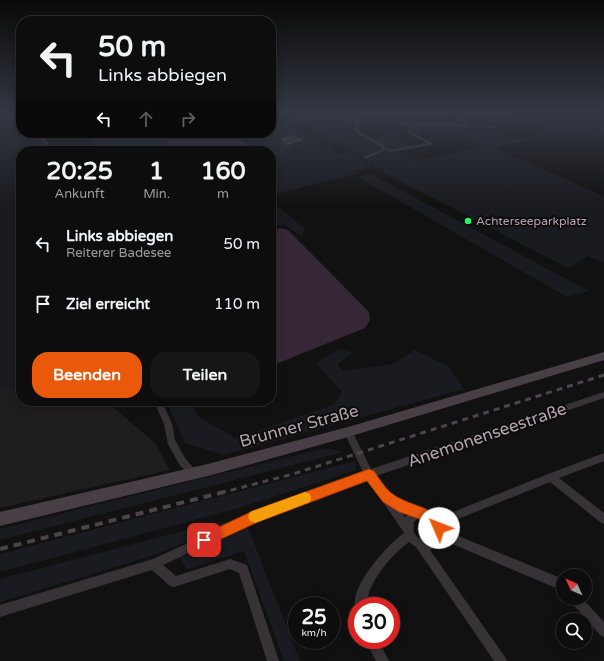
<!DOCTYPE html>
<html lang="de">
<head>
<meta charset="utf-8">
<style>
  body { margin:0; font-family:"Varela Round",sans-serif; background:#171616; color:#f1f3f6; height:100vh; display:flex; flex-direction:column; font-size:15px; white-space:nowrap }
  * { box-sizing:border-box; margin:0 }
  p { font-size:13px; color:#9b9c9d }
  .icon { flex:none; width:22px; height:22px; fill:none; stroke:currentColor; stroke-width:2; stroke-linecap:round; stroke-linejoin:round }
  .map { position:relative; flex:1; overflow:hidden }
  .side { position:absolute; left:16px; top:146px; width:260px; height:260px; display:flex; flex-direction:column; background:#0e0d0d; border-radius:16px; box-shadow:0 2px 10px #0003,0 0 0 1px #2e2d2e }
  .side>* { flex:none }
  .hud { position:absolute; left:16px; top:16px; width:260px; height:122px; border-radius:16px; box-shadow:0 2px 10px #0003,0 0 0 1px #2e2d2e; background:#0e0d0d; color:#f1f3f6; overflow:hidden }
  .needle { width:26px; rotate:314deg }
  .buttons { position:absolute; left:556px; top:569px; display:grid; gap:8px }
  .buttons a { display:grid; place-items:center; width:36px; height:36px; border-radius:50%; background:#0e0d0d; box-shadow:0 2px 10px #0003,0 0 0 1px #2e2d2e; font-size:20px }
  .speed { position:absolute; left:288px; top:597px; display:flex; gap:8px; font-size:20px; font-weight:700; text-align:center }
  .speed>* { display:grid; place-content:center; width:52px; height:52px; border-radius:50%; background:#0e0d0d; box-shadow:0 2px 10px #0003,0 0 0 1px #2e2d2e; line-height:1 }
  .speed small { font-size:10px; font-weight:400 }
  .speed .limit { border:6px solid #d22; background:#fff; color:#111 }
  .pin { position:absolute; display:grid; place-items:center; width:34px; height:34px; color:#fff; margin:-17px; border-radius:8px; box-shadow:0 2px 6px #0006 }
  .me { position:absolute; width:44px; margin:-22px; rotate:314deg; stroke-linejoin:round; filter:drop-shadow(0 0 3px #0008) }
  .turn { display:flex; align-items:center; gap:14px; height:84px; padding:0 16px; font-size:18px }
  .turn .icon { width:52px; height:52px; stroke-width:2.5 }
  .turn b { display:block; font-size:28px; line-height:34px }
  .lanes { display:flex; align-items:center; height:38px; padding:0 16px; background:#0003; justify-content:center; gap:20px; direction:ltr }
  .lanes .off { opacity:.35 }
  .eta { display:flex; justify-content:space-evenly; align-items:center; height:68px; text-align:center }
  .eta b { font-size:24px; font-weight:800; line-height:28px }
  .button { display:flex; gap:8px; margin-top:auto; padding:8px 16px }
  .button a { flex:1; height:46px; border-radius:16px; background:#ea580c; color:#fff; font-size:16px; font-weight:800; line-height:46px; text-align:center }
  .button a+a { background:#171616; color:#f1f3f6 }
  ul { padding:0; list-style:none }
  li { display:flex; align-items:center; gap:12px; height:60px; padding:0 16px }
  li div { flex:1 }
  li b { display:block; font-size:15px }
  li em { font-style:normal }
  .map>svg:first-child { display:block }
  .built { fill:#1f1d1e }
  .green { fill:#1a1b20 }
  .water { fill:#362736 }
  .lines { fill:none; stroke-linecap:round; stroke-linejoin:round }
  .minor { fill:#373235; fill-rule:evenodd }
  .secondary { fill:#473f45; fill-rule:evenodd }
  .rail-far1 { stroke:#4c444a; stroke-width:3; stroke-dasharray:6 5; stroke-linecap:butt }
  .rail { stroke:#4c444a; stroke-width:4; stroke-dasharray:8 6; stroke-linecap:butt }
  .wall { fill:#302d2f }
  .shaded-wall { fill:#1e1c1d }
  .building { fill:#3e393c; stroke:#514a4e }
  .route { fill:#ea580c; stroke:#983908 }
  .slow { fill:#f59e0b }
  .poi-dot { fill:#23f759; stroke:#0d0c0c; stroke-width:1.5 }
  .labels { text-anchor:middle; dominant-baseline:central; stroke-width:4; stroke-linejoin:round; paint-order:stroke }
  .far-poi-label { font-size:12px; fill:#b4a1ae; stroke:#0d0c0c; text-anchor:start }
  .near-street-label { font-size:17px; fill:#b4a1ae; stroke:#0d0c0c }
</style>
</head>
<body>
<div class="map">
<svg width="604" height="661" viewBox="0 0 604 661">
  <rect width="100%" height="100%" fill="#121111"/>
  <polygon class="built" points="13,386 21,386 21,401 106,401 156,444 169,470 0,508 0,387"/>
  <g class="green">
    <polygon points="0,113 21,113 21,127 7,129 8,137 38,133 48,151 21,151 21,386 0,387"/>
    <polygon points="283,113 296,119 353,120 352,132 369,141 387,135 382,132 383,130 394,130 394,138 411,146 398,150 414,161 483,147 461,134 424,132 414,134 410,132 410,125 412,124 488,128 514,140 550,132 501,113 597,113 604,115 604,140 578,131 562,132 494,148 604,196 604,263 588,256 568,268 381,171 384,169 375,168 374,165 305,124 285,119"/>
    <polygon points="271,120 291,126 339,154 349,152 373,166 352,172 361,173 271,195 271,151 78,151 95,148 104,150 100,146 91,146 94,144 87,133 271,133"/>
    <polygon points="371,174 589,291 567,297 358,177"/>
    <polygon points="271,200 305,229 301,236 284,225 271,225"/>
    <polygon points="339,349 353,353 337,364 343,371 393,364 415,350 449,367 464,389 224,455 185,443 166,401 190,401 200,418 236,438 333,405 342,392 316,363"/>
    <polygon points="325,448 344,452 0,540 0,529"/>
    <polygon points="355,461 356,470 235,509 0,572 0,554"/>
    <polygon points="239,521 151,556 0,602 0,579 214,523"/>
    <polygon points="248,528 300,661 284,661 244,551 187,569 180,558"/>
  </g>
  <g class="water">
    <polygon points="170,133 227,133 257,151 160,151 173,137"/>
    <polygon points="281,228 288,230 369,312 370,320 365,328 271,366 271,230"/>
  </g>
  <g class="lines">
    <g class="minor">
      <path d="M355 113H359V120L463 124 462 122 445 113H450L465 120 467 125 495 126 497 127 495 128 409 124 412 132 432 143V145L391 152 385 150 366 159 364 158V157L383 149 382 147 356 133 355 121 294 117 292 116 294 115 355 119ZM359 122 405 124 409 134 427 143 391 150 386 148 384 145 359 131Z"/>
      <polygon points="38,133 42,133 52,151 48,151"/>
      <path d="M604 392V398L376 476 389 494 421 509 432 513 438 518 548 474 604 453V461L559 478 604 513V524L600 522 550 482 443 525 444 530 563 579V591L443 540 439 546 430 550 505 657 507 661H494L416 547 409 542C389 557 369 581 366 606H357V610H356C347 589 387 545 404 533L403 531 367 479 258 521 163 565 176 576 230 559 247 565 279 661H267L239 573 230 569 174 587 170 586 152 570 0 617V605L153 559 251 514 363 472 344 432 345 429 348 428 351 429 371 469ZM400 509 409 514 405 517ZM417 519C423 519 428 520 432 525 443 539 420 546 414 532 413 529 414 525 414 522Z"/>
      <polygon points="154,401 162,401 172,424 175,440 185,458 198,473 196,476 193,477 190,476 179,464 168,444 164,424"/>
      <polygon points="569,598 582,598 604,622 604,637 600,635 571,602"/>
      <polygon points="365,640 378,640 389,661 376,661"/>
    </g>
    <polygon class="secondary" points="604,352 604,360 348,437 208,476 0,526 0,512 208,464 348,427"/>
    <polyline class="rail-far1" points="220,493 293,474 604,375"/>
    <polyline class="rail" points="0,549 224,492"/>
  </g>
  <polygon class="wall" points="281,139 302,145 289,148 281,143"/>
  <polygon class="shaded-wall" points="302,140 302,145 289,148 289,144"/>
  <polygon class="building" points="293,136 302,140 289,144 281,139"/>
  <linearGradient id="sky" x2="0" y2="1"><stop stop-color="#0a0909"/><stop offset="0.55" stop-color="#333843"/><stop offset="1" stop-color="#333843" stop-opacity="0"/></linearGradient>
  <rect width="604" height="206" fill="url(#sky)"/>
  <path class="route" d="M369 469 374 471C379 478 386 490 394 495 412 507 436 506 446 528L444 532 439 534 434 532 425 521 399 512 383 502 367 481 258 522 204 547 200 545 198 540 200 536 255 510Z"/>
  <polygon class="slow" points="305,492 310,494 311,498 310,502 255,523 250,521 248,517 250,512"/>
  <circle class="poi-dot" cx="468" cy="221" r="4"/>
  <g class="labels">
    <g class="far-poi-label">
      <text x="476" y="221">Achterseeparkplatz</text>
    </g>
    <g class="near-street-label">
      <text transform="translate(299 426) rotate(-15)">Brunner Straße</text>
      <text transform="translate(487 435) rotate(-19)">Anemonenseestraße</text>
    </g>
  </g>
</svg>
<div class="buttons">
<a><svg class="needle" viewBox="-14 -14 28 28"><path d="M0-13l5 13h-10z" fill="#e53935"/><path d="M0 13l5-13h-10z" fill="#9b9c9d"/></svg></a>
<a><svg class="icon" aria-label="search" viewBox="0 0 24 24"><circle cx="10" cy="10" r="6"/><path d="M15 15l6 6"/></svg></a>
</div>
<div class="speed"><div>25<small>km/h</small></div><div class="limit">30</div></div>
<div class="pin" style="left:204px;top:540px;background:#d93025"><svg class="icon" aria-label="arrive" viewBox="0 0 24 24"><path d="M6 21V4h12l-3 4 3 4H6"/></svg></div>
<svg class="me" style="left:439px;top:528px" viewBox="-20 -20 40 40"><circle r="19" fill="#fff"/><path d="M0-13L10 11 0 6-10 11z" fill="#ea580c"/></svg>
<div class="hud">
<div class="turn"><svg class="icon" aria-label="left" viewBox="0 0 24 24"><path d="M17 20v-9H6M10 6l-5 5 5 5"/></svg><div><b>50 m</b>Links abbiegen</div></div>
<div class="lanes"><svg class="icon" aria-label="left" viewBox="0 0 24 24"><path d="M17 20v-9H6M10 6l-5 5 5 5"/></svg><svg class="icon off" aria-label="ahead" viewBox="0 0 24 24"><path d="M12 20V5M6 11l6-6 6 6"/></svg><svg class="icon off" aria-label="right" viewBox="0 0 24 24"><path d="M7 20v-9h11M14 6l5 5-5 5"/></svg></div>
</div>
<section class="side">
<div class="eta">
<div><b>20:25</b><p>Ankunft</p></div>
<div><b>1</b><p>Min.</p></div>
<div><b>160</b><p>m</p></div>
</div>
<ul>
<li><svg class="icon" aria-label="left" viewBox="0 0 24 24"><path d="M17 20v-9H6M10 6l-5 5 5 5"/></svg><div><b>Links abbiegen</b><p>Reiterer Badesee</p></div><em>50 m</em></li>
<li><svg class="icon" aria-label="arrive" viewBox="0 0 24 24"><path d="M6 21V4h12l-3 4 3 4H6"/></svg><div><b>Ziel erreicht</b></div><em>110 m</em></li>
</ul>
<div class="button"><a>Beenden</a><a>Teilen</a></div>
</section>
</div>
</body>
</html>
